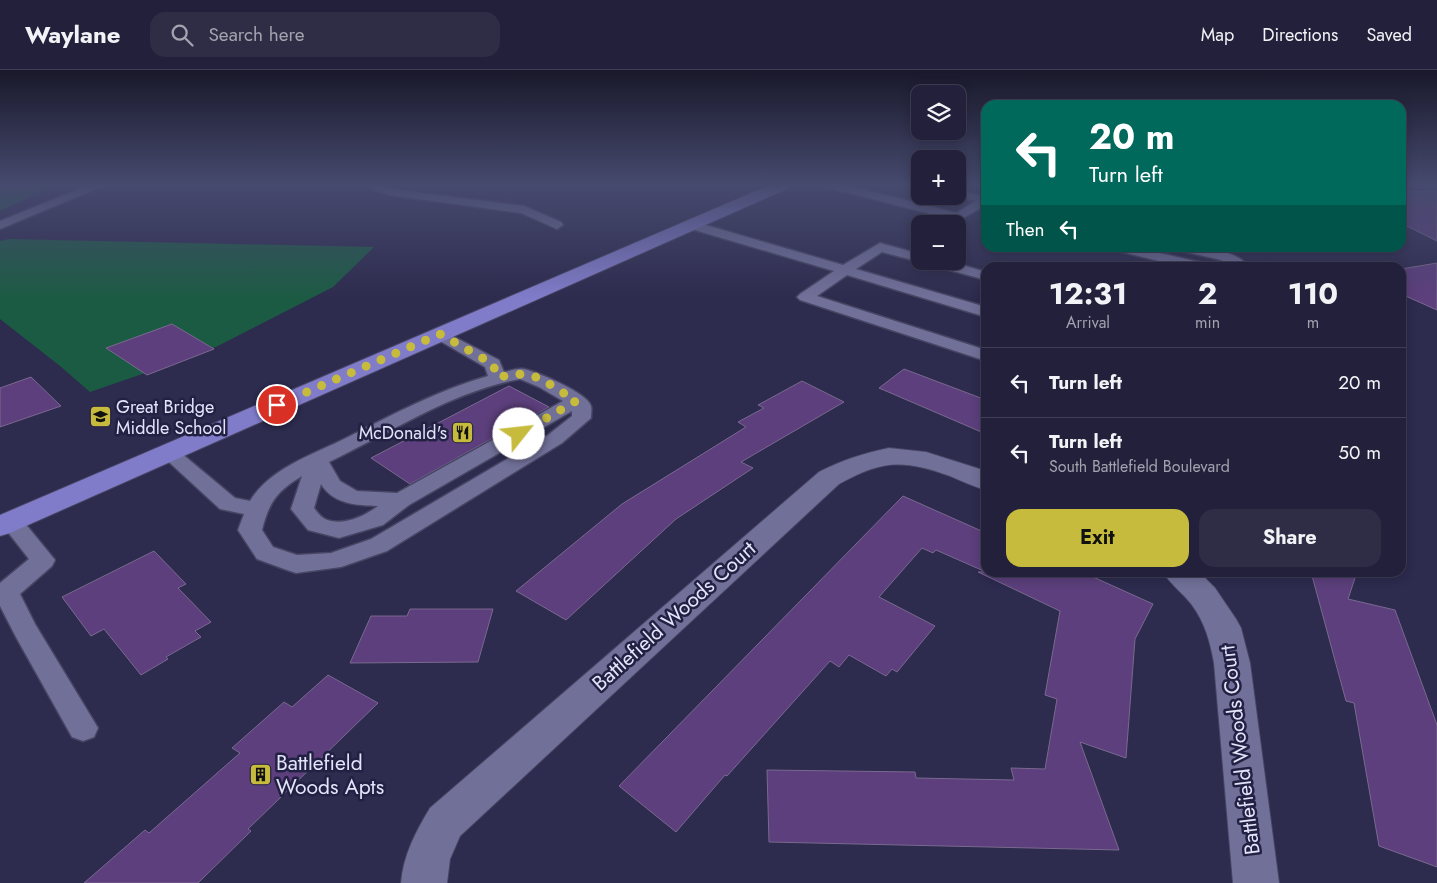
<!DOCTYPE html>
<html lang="en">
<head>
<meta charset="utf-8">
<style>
  body { margin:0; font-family:Jost,sans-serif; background:#2e2d45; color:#f1f3f6; height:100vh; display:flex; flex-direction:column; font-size:19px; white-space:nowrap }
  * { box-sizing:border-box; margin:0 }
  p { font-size:16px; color:#a2a3af }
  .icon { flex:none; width:28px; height:28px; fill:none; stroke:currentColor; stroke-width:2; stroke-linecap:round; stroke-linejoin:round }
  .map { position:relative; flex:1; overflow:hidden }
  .sheet { position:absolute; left:981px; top:192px; width:425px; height:315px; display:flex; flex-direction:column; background:#22203a; border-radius:15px; box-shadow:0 2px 12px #0003,0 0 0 1px #3f3e54 }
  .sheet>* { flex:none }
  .banner { position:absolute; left:981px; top:30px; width:425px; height:152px; border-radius:15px; box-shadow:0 2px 12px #0003,0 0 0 1px #3f3e54; background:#00695c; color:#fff; overflow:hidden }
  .buttons { position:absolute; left:911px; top:15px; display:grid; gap:10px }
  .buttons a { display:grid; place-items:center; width:55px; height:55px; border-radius:10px; background:#22203a; box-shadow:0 2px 12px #0003,0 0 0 1px #3f3e54; font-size:25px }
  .pin { position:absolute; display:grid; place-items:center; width:42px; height:42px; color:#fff; margin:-21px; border:2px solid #fff; border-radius:50%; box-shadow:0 1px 5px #0007 }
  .me { position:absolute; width:55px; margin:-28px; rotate:61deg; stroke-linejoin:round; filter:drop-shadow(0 0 4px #0008) }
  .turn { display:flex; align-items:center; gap:18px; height:105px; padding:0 25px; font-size:22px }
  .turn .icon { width:65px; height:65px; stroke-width:2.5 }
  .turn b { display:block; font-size:35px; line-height:42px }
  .then { display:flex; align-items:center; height:48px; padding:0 25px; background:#0003; gap:10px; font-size:19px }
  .eta { display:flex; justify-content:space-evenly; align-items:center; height:85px; text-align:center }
  .eta b { font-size:30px; font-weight:700; line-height:35px }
  .button { display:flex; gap:10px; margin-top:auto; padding:10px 25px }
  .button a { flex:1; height:58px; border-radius:15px; background:#c6bb3c; color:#111; font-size:20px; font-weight:700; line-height:58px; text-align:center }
  .button a+a { background:#2e2d45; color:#f1f3f6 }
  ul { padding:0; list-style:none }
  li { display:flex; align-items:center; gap:15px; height:70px; padding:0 25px; border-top:1px solid #3f3e54 }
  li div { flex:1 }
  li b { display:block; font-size:19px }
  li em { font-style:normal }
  header { display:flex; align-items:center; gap:30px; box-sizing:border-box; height:70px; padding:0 25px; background:#22203a; border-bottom:1px solid #3f3e54 }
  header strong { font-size:24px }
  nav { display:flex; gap:28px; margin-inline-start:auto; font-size:18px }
  .search { width:350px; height:45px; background:#2e2d45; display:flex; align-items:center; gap:12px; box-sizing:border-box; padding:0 18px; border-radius:15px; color:#a2a3af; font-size:19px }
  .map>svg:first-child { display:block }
  .green { fill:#1c5b43 }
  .building { fill:#5c3f7c; stroke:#7a6990 }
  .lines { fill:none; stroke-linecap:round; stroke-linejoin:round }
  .service-casing { stroke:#474563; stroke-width:3 }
  .minor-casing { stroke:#474563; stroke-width:2 }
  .primary-casing { stroke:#474563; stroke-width:2 }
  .service { fill:#717099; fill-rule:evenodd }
  .minor { fill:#717099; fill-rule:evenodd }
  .primary { fill:#817cca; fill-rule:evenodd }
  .route { stroke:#c6bb3c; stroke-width:9; stroke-dasharray:0 16.2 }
  .labels { text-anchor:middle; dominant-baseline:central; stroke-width:5; stroke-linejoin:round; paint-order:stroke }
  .poi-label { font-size:18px; fill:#e3e3fa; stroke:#232143; text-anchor:start }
  .near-street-label { font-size:21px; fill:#e3e3fa; stroke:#232143 }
  .near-poi-label { font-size:21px; fill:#e3e3fa; stroke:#232143; text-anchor:start }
</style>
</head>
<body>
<header>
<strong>Waylane</strong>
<div class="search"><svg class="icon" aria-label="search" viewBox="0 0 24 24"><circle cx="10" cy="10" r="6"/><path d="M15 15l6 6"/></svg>Search here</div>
<nav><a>Map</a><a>Directions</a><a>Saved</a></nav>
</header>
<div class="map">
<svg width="1437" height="813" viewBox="0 0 1437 813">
  <rect width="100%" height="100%" fill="#2d2b4e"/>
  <g class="green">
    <polygon points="0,115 55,115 0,141"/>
    <polygon points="9,169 374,177 333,217 206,282 90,322 60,296 0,249 0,171"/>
  </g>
  <g class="building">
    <polygon points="1437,121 1437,171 1401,153 1401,122"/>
    <polygon points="1437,193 1437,240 1401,224 1401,199"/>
    <polygon points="172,254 214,279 147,305 106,278"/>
    <polygon points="904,299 986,330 986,364 879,318"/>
    <polygon points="31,307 61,336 0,357 0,318"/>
    <polygon points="802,311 844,332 741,392 753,398 676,449 566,550 516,521 622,434 746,357 738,352 764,338 758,335"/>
    <polygon points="509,316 549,337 410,414 371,388"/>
    <polygon points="903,426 986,463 986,502 1082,502 1153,534 1135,569 1126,688 1080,672 1119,780 769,772 767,700 915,702 916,708 1014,710 1011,698 1045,699 1057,629 1045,625 1060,541 978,502 986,502 936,480 933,483 922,478 879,527 935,556 897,602 892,599 886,606 849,585 839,597 830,591 727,706 725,705 676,762 619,716"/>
    <polygon points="154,481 186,514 178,518 211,552 195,561 201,567 166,587 168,589 141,605 104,559 91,566 62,527"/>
    <polygon points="1311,502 1357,502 1348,529 1395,540 1437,655 1437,797 1379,776 1354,633 1346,631"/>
    <polygon points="410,539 493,539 478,592 350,593 371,546 407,546"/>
    <polygon points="328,605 378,633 248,759 251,761 198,813 84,813 145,760 149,763 240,683 232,678 284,632 292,637"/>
  </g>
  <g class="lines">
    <defs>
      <g id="service">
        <polygon points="89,115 105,115 0,159 0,151"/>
        <polygon points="361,115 379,115 390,119 524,136 561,152 563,155 557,159 521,143 389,125"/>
        <polygon points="825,115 846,115 956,143 976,131 957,126 958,120 986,127 986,135 958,151 826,117"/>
        <polygon points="692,151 843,195 880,173 920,184 920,191 924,191 920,192 882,182 856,199 986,237 986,247 847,205 817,226 986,280 986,291 800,230 797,227 800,224 834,201 688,158 686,155"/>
        <polygon points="1116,178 1138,178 1212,195 1214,198 1187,198 1118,181"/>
        <path d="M1180 178C1196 176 1242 180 1248 198H1234L1221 190 1182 181Z"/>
        <polygon points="925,191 949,191 986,202 986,210 927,194"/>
        <path d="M439 259 499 290 504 302C510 301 517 298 524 299 537 302 588 323 591 336 592 339 591 345 591 348L562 373 387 481 341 497 296 503 287 500 257 489 238 460 244 444 220 439 158 382 161 378 168 376 175 378 235 428 250 431C271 397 313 385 348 367 394 344 438 320 488 306L485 297 433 267 431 264 433 261ZM520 309 539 317 563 331 397 423 357 421 340 411 329 392C392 362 451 322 520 309ZM572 341V346L548 365 371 469 331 483 297 485 273 477 262 460C269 432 277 421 302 406L291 439 308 460 339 468 383 455 409 435ZM321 414C334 435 357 435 378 436 365 446 342 457 325 449 321 447 317 442 314 438Z"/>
        <polygon points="11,443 19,446 55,490 52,496 20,524 35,554 98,658 94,667 83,671 72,667 16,567 0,536 0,513 29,489 0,452 3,446"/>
      </g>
      <g id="minor">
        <path d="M889 378 926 382 986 401V420C974 417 962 411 950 406 903 389 882 390 839 414L460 766 450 789 447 813H401C403 786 416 761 430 738L819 402C842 390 864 383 889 378Z"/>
        <path d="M1163 502H1199L1215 518 1236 549 1241 558 1250 593 1279 813H1233L1214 593C1210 571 1205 553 1192 535 1183 523 1171 515 1163 502Z"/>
      </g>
      <polygon id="primary" points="770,115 791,115 789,118 10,463 0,466 0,445"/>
    </defs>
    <use href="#service" class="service-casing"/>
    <use href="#minor" class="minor-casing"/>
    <use href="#primary" class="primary-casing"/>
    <use href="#service" class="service"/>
    <use href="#minor" class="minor"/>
    <use href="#primary" class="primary"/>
  </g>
  <linearGradient id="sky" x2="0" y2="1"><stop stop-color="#19182b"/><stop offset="0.5" stop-color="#464a6e"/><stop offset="1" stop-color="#464a6e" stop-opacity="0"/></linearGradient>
  <rect width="1437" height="229" fill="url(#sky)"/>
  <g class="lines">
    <polyline class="route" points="277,335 440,264 493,294 497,307 522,304 540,308 576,331 519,364"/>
  </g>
  <defs>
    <symbol id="school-square" viewBox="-11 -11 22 22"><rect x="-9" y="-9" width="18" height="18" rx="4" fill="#c6bb3c" stroke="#232143"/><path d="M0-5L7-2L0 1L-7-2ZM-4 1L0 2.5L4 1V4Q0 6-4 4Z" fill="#111"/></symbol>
    <symbol id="restaurant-square" viewBox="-11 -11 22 22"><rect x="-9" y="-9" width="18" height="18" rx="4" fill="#c6bb3c" stroke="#232143"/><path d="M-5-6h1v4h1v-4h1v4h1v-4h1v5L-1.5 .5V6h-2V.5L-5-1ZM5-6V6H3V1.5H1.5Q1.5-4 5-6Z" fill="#111"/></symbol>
    <symbol id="building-square" viewBox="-11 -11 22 22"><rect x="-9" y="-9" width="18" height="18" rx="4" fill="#c6bb3c" stroke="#232143"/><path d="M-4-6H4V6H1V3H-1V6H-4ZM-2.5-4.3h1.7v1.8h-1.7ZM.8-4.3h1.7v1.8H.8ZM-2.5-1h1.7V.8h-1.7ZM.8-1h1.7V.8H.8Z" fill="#111"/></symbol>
  </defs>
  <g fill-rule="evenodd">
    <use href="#school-square" x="88" y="334" width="25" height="25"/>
    <use href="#restaurant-square" x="450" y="350" width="25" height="25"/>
    <use href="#building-square" x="248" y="692" width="25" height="25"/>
  </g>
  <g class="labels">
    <g class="poi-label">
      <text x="116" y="337">Great Bridge<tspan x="116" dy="21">Middle School</tspan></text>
      <text x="447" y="363" text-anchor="end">McDonald's</text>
    </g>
    <g class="near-street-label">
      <text transform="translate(674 546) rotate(-42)">Battlefield Woods Court</text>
      <text transform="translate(1240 680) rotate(-97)">Battlefield Woods Court</text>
    </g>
    <g class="near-poi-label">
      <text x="276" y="693">Battlefield<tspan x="276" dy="24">Woods Apts</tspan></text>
    </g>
  </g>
</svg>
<div class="buttons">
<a><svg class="icon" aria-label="layers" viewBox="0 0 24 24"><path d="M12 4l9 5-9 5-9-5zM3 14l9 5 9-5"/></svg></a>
<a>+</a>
<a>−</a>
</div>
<div class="pin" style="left:277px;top:335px;background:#d93025"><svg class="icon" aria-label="arrive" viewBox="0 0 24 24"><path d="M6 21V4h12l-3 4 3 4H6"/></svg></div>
<svg class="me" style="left:519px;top:364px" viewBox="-20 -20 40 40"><circle r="19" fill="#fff"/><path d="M0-13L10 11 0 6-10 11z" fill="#c6bb3c"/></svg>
<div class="banner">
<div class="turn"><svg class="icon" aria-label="left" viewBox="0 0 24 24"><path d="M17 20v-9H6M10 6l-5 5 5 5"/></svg><div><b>20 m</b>Turn left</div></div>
<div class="then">Then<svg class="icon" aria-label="left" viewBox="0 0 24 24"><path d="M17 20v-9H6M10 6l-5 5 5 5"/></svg></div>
</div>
<section class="sheet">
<div class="eta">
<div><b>12:31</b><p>Arrival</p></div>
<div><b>2</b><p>min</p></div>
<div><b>110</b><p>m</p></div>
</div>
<ul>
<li><svg class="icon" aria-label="left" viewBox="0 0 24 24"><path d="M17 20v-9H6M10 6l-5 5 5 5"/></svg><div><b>Turn left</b></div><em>20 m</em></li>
<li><svg class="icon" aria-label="left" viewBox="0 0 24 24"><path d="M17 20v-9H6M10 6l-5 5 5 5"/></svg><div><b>Turn left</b><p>South Battlefield Boulevard</p></div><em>50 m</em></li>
</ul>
<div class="button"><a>Exit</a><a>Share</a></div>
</section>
</div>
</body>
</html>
